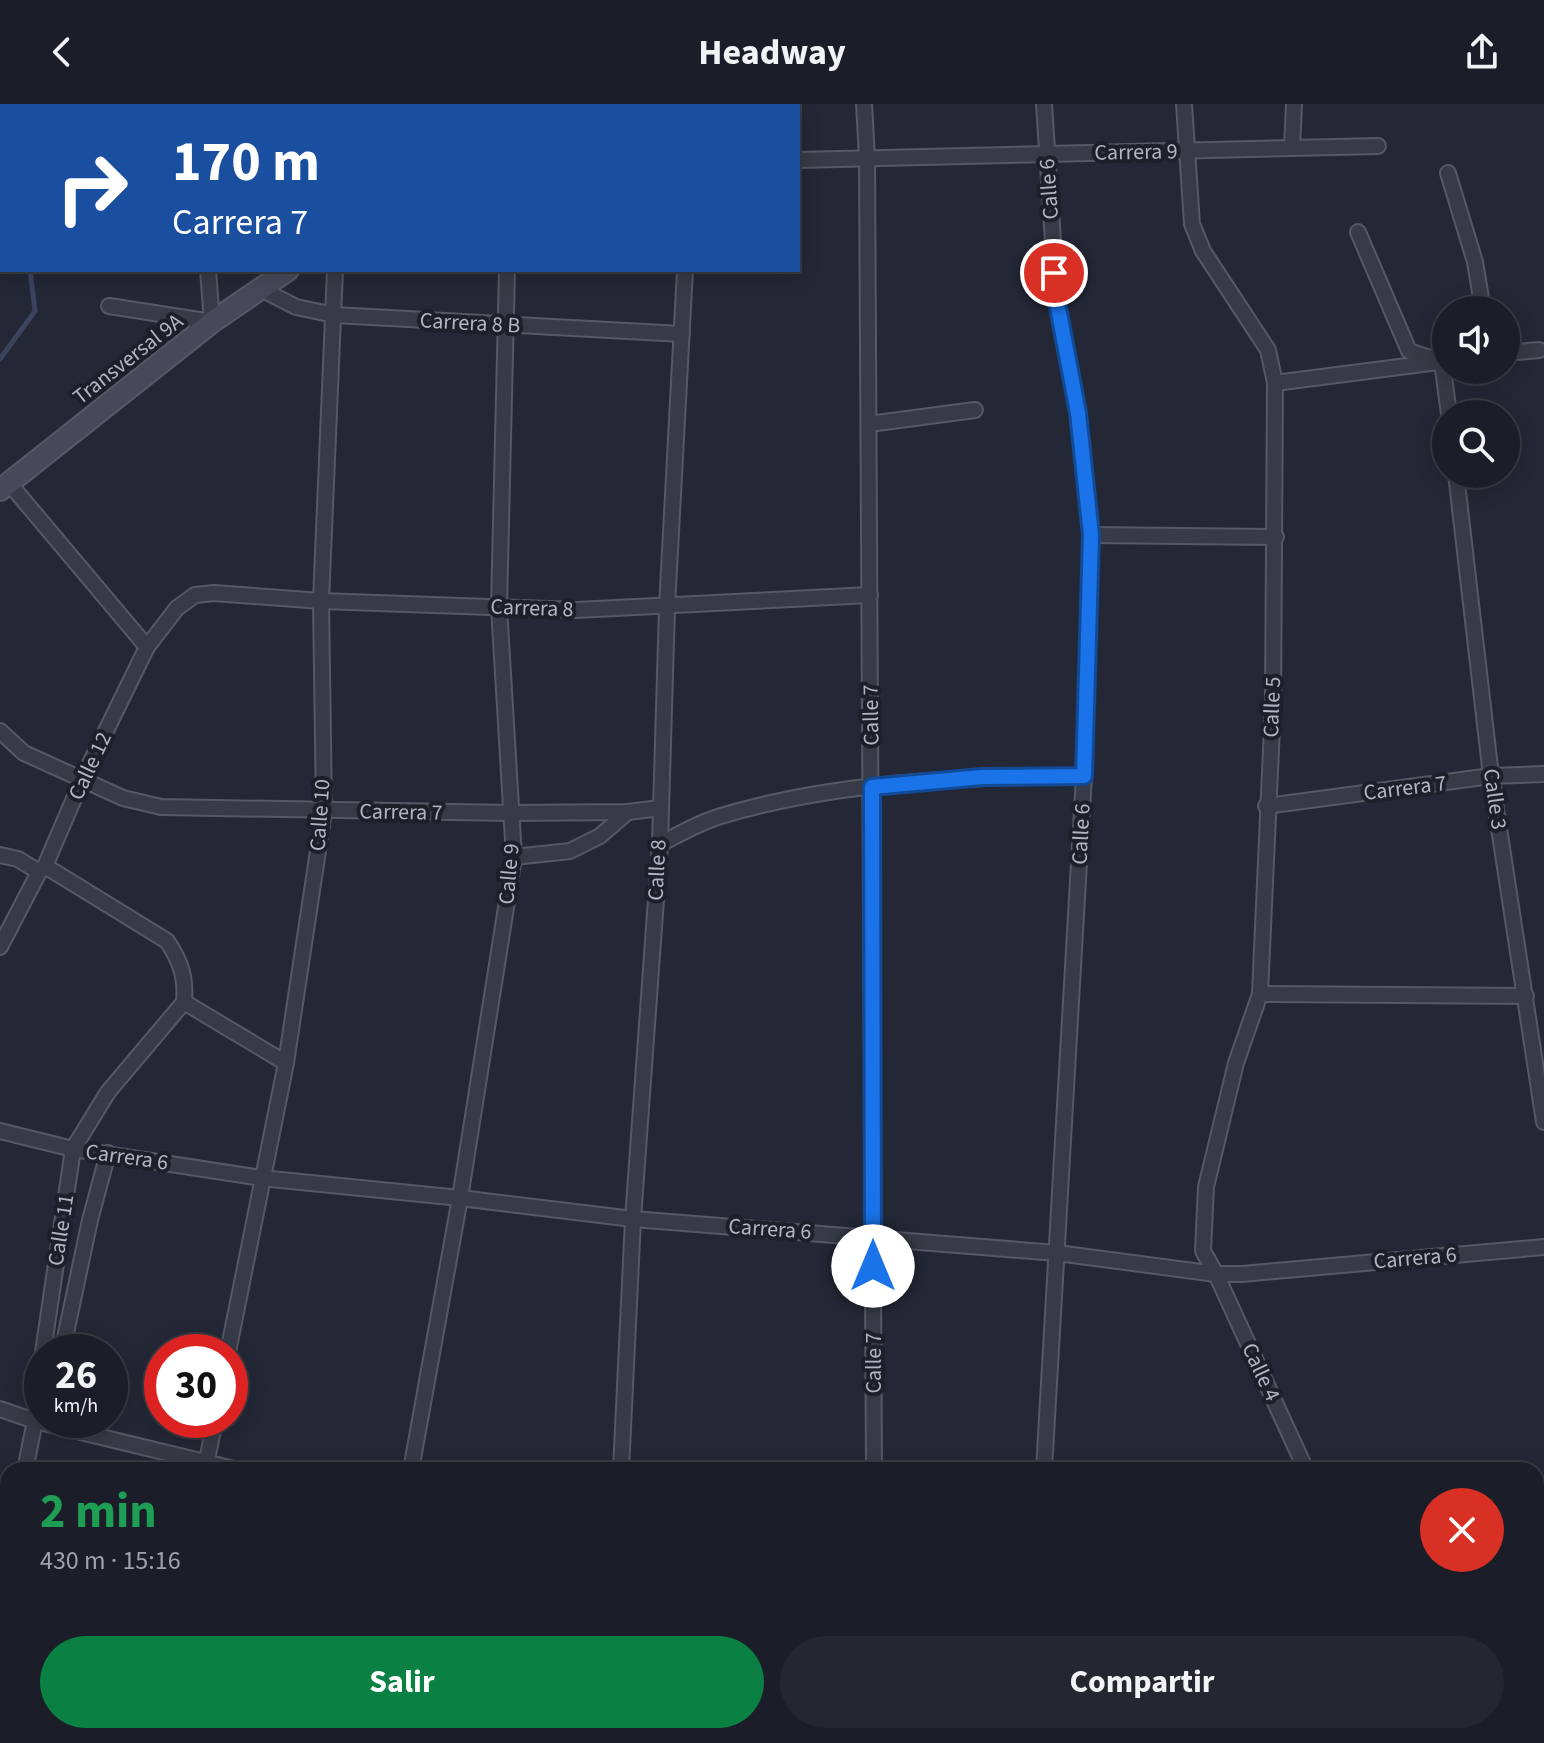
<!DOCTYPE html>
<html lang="es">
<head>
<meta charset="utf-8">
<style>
  body { margin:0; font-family:"Source Sans 3",sans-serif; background:#242730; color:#f1f3f6; height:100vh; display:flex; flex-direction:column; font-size:30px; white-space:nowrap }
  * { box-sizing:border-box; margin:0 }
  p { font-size:26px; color:#a0a2a8 }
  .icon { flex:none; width:44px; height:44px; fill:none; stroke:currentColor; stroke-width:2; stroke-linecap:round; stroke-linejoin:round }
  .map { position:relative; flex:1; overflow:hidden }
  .sheet { position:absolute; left:0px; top:1358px; width:1544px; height:282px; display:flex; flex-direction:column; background:#1b1e28; border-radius:24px 24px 0 0; box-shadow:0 4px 20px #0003,0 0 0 2px #393c45 }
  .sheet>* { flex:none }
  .guide { position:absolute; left:0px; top:0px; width:800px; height:168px; box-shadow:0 4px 20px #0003,0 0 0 2px #393c45; background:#1a4fa0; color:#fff; overflow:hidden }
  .controls { position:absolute; left:1432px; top:192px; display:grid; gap:16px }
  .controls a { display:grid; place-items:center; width:88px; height:88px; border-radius:50%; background:#1b1e28; box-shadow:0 4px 20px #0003,0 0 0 2px #393c45; font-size:40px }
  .speed { position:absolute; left:24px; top:1230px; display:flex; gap:16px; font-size:40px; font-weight:700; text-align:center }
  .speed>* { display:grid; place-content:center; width:104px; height:104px; border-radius:50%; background:#1b1e28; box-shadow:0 4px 20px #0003,0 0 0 2px #393c45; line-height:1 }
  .speed small { font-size:20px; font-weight:400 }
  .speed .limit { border:12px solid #d22; background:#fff; color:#111 }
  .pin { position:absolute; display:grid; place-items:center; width:68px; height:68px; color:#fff; margin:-34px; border:4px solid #fff; border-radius:50%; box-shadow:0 2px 8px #0007 }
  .me { position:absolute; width:88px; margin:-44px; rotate:0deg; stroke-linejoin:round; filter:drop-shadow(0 0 6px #0008) }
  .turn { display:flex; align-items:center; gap:28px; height:168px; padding:0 40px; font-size:36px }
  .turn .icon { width:104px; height:104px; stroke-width:2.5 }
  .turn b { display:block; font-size:56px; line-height:68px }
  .round { display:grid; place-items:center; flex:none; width:84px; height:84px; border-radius:42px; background:#242730 }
  .summary { display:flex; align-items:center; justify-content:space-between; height:136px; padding:0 40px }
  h1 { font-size:48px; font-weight:700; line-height:60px; color:#1e9e55 }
  .primary-button { display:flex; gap:16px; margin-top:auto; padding:16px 40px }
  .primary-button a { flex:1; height:92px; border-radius:48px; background:#0b8043; color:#fff; font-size:32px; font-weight:700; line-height:92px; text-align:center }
  .primary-button a+a { background:#242730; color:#f1f3f6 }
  header { display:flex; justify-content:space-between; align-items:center; height:104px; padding:0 40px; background:#1b1e28; font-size:36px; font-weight:700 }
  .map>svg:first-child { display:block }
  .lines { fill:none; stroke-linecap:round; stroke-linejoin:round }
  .stream { stroke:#3b435d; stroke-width:5 }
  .street-casing { stroke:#555865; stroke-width:18 }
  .secondary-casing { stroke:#555865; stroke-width:24 }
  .street { stroke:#373b47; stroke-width:14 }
  .secondary { stroke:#464959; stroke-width:20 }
  .route-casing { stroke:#114b97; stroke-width:20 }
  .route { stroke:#1a73e8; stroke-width:14 }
  .labels { text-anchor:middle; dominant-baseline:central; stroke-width:8; stroke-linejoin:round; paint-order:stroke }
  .street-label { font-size:22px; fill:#b2b5c3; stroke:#1c202b }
</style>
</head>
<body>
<header><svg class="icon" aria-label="back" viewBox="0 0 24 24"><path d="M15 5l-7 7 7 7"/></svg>Headway<svg class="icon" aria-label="share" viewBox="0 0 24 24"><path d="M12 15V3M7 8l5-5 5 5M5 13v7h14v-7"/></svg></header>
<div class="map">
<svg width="1544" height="1639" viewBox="0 0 1544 1639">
  <rect width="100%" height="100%" fill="#242836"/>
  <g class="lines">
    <g class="stream">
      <polyline points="0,83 2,85"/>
      <polyline points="0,255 35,207 30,166"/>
    </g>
    <defs>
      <g id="street">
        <polyline points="864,0 867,54 874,1366"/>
        <polyline points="1184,0 1192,120 1203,147 1268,246 1275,279 1273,601 1260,890 1236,959 1206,1083 1203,1147 1216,1170 1306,1366"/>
        <polyline points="175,2 175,0"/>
        <polyline points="341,2 341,0"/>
        <polyline points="691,2 691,0"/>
        <polyline points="1292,44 1294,0"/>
        <polyline points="798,56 1378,42"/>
        <polyline points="1448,69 1475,158 1483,206"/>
        <polyline points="1358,128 1409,247 1442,258 1449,310"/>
        <polyline points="263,186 296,203 334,211 682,230"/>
        <polyline points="109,202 212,218 208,166"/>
        <polyline points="1506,249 1539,246"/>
        <polyline points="1275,279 1438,258"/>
        <polyline points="869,320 975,306"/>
        <polyline points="1456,370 1491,672 1544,1018"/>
        <polyline points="9,379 147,543"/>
        <polyline points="1091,431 1276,433"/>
        <polyline points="0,627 24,649 123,694 161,703 511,709 628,708 660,704"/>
        <polyline points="1266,702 1491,672 1544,670"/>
        <path d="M660 740C680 730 700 718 721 712 838 677 963 673 1084 672"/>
        <polyline points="0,751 18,755 39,768"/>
        <polyline points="514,753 570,747 600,732 628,708"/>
        <path d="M45 762 167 837C181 858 186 873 184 898"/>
        <polyline points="0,843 39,768 45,762 82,676 147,543 177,504 195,491 214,489 321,497 576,506 870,491"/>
        <polyline points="1260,890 1526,892"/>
        <polyline points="184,898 286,959"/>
        <polyline points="0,1027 73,1045 261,1074 460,1094 633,1115 1057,1149 1216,1170 1242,1170 1544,1143"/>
        <polyline points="43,1248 73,1045 108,988 184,898"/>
        <polyline points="62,1248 90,1116 108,1049"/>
        <polyline points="228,1248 286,959 324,707 321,497 335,166"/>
        <polyline points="0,1305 35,1317 238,1366"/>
        <polyline points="25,1366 35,1317 42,1258"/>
        <polyline points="205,1366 215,1316"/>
        <polyline points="411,1366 460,1094 514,753 499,503 507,166"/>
        <polyline points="621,1366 633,1115 660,740 667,503 685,166"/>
        <polyline points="1044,1366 1084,672 1091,431 1078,309 1057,198 1044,0"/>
        <polyline points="0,1488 8,1449"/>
        <polyline points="0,1592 8,1594"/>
        <polyline points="1536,1607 1544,1608"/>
        <polyline points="149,1632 175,1639"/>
        <polyline points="362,1639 364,1632"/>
        <polyline points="602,1639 602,1632"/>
        <polyline points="865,1639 866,1632"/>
        <polyline points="1032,1639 1032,1632"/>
        <polyline points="1276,1639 1278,1632"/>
      </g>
      <g id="secondary">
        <polyline points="505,2 507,0"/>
        <polyline points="0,386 212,218 288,166"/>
      </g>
    </defs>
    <use href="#street" class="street-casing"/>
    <use href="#secondary" class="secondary-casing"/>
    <use href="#street" class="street"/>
    <use href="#secondary" class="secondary"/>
  </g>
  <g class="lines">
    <defs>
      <polyline id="route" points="873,1162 872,683 982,673 1084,672 1091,431 1078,309 1057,198 1054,169"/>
    </defs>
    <use href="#route" class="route-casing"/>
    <use href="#route" class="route"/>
  </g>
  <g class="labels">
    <g class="street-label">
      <text transform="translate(1136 48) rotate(-1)">Carrera 9</text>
      <text transform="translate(1049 85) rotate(-94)">Calle 6</text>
      <text transform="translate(470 219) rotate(3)">Carrera 8 B</text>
      <text transform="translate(128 255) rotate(-38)">Transversal 9A</text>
      <text transform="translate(532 504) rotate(2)">Carrera 8</text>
      <text transform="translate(1272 603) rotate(-88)">Calle 5</text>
      <text transform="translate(871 611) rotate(-91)">Calle 7</text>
      <text transform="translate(90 662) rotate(-65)">Calle 12</text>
      <text transform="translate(1405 684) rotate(-7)">Carrera 7</text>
      <text transform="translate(1495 695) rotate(82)">Calle 3</text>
      <text transform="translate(401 708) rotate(1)">Carrera 7</text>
      <text transform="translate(320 711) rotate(-86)">Calle 10</text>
      <text transform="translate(1081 730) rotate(-87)">Calle 6</text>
      <text transform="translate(657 766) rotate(-87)">Calle 8</text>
      <text transform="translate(509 770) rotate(-85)">Calle 9</text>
      <text transform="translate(127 1053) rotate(8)">Carrera 6</text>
      <text transform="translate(770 1125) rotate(4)">Carrera 6</text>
      <text transform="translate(61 1126) rotate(-81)">Calle 11</text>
      <text transform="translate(1415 1154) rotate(-5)">Carrera 6</text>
      <text transform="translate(874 1259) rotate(-90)">Calle 7</text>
      <text transform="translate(1261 1268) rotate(65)">Calle 4</text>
    </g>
  </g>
</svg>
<div class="controls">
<a><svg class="icon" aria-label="sound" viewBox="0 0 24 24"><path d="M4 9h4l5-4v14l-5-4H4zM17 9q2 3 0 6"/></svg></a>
<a><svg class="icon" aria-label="search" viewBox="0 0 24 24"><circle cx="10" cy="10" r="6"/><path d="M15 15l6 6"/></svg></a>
</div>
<div class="speed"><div>26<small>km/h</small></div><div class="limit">30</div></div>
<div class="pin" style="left:1054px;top:169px;background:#d93025"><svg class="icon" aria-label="arrive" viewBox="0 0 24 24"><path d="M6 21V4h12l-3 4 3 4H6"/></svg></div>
<svg class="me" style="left:873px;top:1162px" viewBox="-20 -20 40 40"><circle r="19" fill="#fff"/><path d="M0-13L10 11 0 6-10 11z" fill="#1a73e8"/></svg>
<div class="guide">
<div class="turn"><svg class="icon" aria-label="right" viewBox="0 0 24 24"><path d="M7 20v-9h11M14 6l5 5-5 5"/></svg><div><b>170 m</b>Carrera 7</div></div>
</div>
<section class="sheet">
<div class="summary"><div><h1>2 min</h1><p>430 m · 15:16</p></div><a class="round" style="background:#d93025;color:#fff"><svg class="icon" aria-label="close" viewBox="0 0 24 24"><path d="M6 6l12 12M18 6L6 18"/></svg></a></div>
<div class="primary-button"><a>Salir</a><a>Compartir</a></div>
</section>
</div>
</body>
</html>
